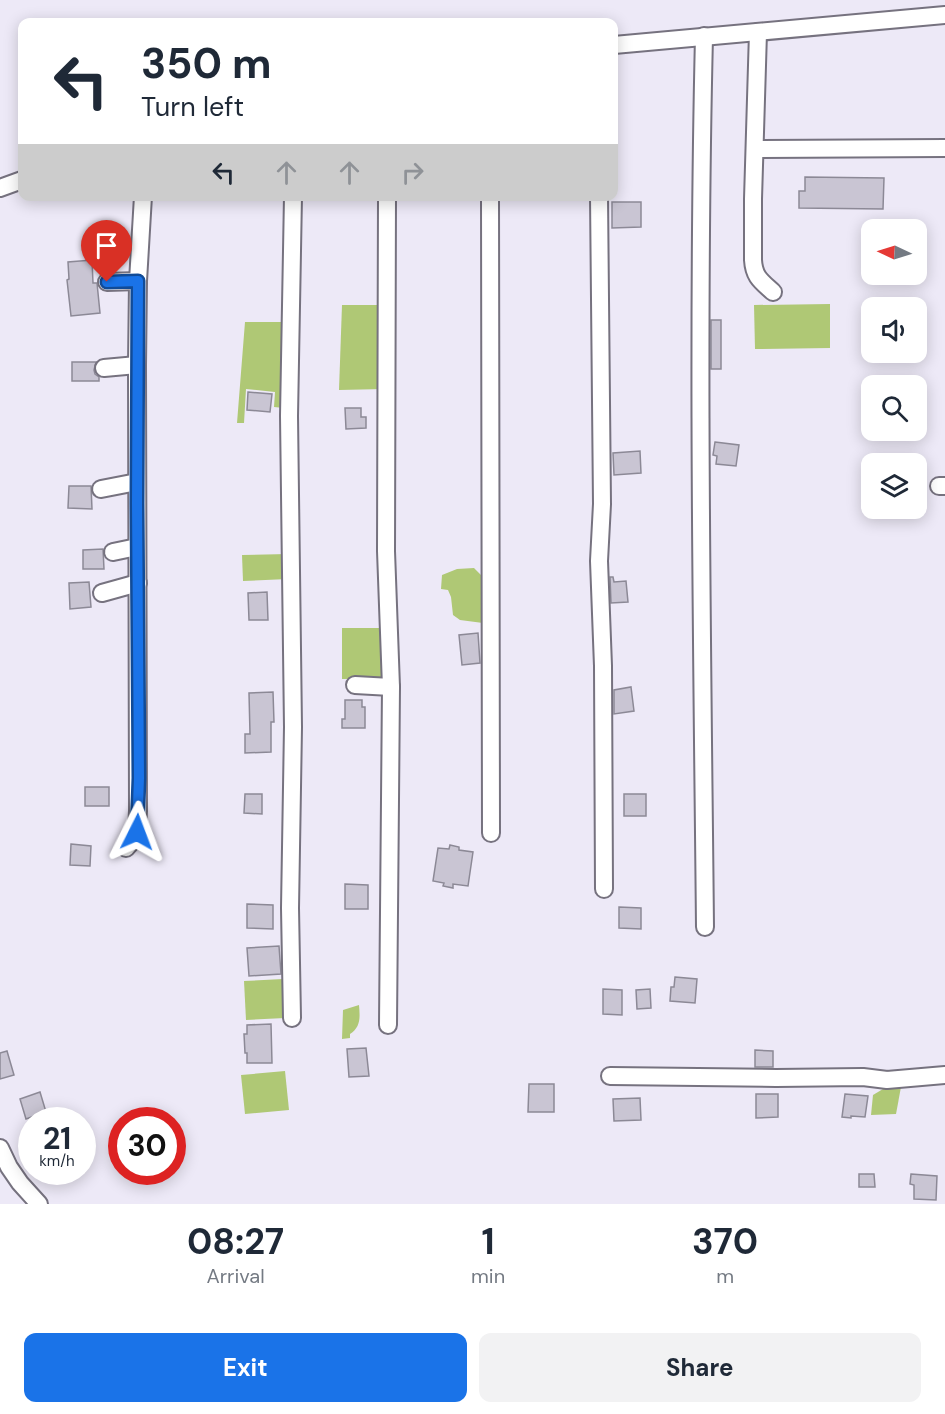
<!DOCTYPE html>
<html lang="en">
<head>
<meta charset="utf-8">
<style>
  body { margin:0; font-family:"DM Sans",sans-serif; background:#f2f2f3; color:#1f2937; height:100vh; display:flex; flex-direction:column; font-size:22px; white-space:nowrap }
  * { box-sizing:border-box; margin:0 }
  p { font-size:20px; color:#747a83 }
  .icon { flex:none; width:33px; height:33px; fill:none; stroke:currentColor; stroke-width:2; stroke-linecap:round; stroke-linejoin:round }
  .map { position:relative; height:1204px; overflow:hidden }
  .panel { display:flex; flex-direction:column; background:#fff; flex:1 }
  .panel>* { flex:none }
  .hud { position:absolute; left:18px; top:18px; width:600px; height:183px; border-radius:12px; box-shadow:0 3px 15px #0003; background:#fff; color:#1f2937; overflow:hidden }
  .needle { width:39px; rotate:274deg }
  .fabs { position:absolute; left:861px; top:219px; display:grid; gap:12px }
  .fabs a { display:grid; place-items:center; width:66px; height:66px; border-radius:12px; background:#fff; box-shadow:0 3px 15px #0003; font-size:30px }
  .speed { position:absolute; left:18px; top:1107px; display:flex; gap:12px; font-size:30px; font-weight:700; text-align:center }
  .speed>* { display:grid; place-content:center; width:78px; height:78px; border-radius:50%; background:#fff; box-shadow:0 3px 15px #0003; line-height:1 }
  .speed small { font-size:15px; font-weight:400 }
  .speed .limit { border:9px solid #d22; background:#fff; color:#111 }
  .pin { position:absolute; display:grid; place-items:center; width:51px; height:51px; color:#fff; margin:-62px -26px; border-radius:50% 50% 50% 0; rotate:-45deg; box-shadow:0 0 6px #0007 }
  .pin .icon { rotate:45deg }
  .me { position:absolute; width:66px; margin:-33px; rotate:3deg; stroke-linejoin:round; filter:drop-shadow(0 0 4px #0008) }
  .turn { display:flex; align-items:center; gap:21px; height:126px; padding:0 24px; font-size:27px }
  .turn .icon { width:78px; height:78px; stroke-width:2.5 }
  .turn b { display:block; font-size:42px; line-height:51px }
  .lanes { display:flex; align-items:center; height:57px; padding:0 24px; background:#0003; justify-content:center; gap:30px; direction:ltr }
  .lanes .off { opacity:.35 }
  .eta { display:flex; justify-content:space-evenly; align-items:center; height:102px; text-align:center }
  .eta b { font-size:36px; font-weight:700; line-height:42px }
  .cta { display:flex; gap:12px; margin-top:auto; padding:12px 24px }
  .cta a { flex:1; height:69px; border-radius:12px; background:#1a73e8; color:#fff; font-size:24px; font-weight:700; line-height:69px; text-align:center }
  .cta a+a { background:#f2f2f3; color:#1f2937 }
  .map>svg:first-child { display:block }
  .green { fill:#afc875 }
  .building { fill:#c9c5d3; stroke:#8c8996; stroke-width:1.5 }
  .lines { fill:none; stroke-linecap:round; stroke-linejoin:round }
  .minor-casing { stroke:#76727f; stroke-width:20 }
  .minor { stroke:#fff; stroke-width:16 }
  .route-casing { stroke:#114b97; stroke-width:15 }
  .route { stroke:#1a73e8; stroke-width:10 }
</style>
</head>
<body>
<div class="map">
<svg width="945" height="1204" viewBox="0 0 945 1204">
  <rect width="100%" height="100%" fill="#ede9f7"/>
  <g class="green">
    <polygon points="830,304 830,348 755,349 754,305"/>
    <polygon points="342,305 382,305 384,389 339,390"/>
    <polygon points="245,322 285,322 284,408 274,407 275,392 246,389 244,423 237,423"/>
    <polygon points="288,554 288,579 243,581 242,555"/>
    <polygon points="474,568 481,575 484,594 483,623 460,620 453,615 451,597 448,590 441,589 442,575 457,569"/>
    <polygon points="342,628 385,628 384,679 342,679"/>
    <polygon points="283,979 285,1018 246,1020 244,981"/>
    <path d="M359 1005C360 1017 361 1027 350 1034V1038L342 1039 343 1010Z"/>
    <polygon points="285,1071 289,1110 245,1114 241,1075"/>
    <polygon points="894,1085 901,1087 896,1114 871,1115 873,1095 883,1089"/>
  </g>
  <g class="building">
    <polygon points="805,177 884,178 883,209 799,208 799,191 805,191"/>
    <polygon points="612,202 641,202 641,227 612,228"/>
    <polygon points="92,260 93,283 97,283 100,313 71,316 67,280 69,279 68,262"/>
    <rect x="711" y="320" width="10" height="49"/>
    <polygon points="72,362 96,362 94,370 95,374 99,377 99,381 72,381"/>
    <polygon points="248,392 272,394 270,412 247,410"/>
    <polygon points="345,408 361,408 361,417 366,417 366,428 346,429"/>
    <polygon points="715,442 739,445 736,466 716,464 717,456 713,455"/>
    <polygon points="640,451 641,473 614,475 613,453"/>
    <polygon points="69,486 91,486 92,509 68,508"/>
    <polygon points="103,549 104,569 83,569 83,550"/>
    <polygon points="610,577 613,577 614,582 626,581 628,602 611,603"/>
    <polygon points="89,582 91,607 70,609 69,583"/>
    <polygon points="267,592 268,620 249,620 248,593"/>
    <polygon points="478,633 480,663 462,665 459,635"/>
    <polygon points="631,687 634,711 614,714 614,690"/>
    <polygon points="273,692 274,722 271,722 271,752 245,753 245,734 250,734 249,693"/>
    <polygon points="345,700 362,700 362,707 365,707 365,728 342,728 342,719 345,719"/>
    <rect x="85" y="787" width="24" height="19"/>
    <polygon points="245,794 262,794 262,814 244,813"/>
    <rect x="624" y="794" width="22" height="22"/>
    <polygon points="71,844 91,846 90,866 70,865"/>
    <polygon points="450,845 459,847 459,850 473,852 468,886 453,884 453,888 443,886 444,883 433,881 438,848 449,849"/>
    <polygon points="345,884 368,885 368,909 345,909"/>
    <polygon points="247,904 273,905 273,929 247,928"/>
    <polygon points="619,907 641,908 641,929 619,928"/>
    <polygon points="279,946 281,974 249,976 247,948"/>
    <polygon points="675,977 697,979 695,1003 670,1001 671,987 674,987"/>
    <polygon points="603,989 622,990 622,1015 603,1014"/>
    <polygon points="650,989 651,1008 637,1009 636,990"/>
    <polygon points="271,1024 272,1063 247,1063 247,1053 245,1053 244,1034 247,1034 247,1025"/>
    <polygon points="366,1048 369,1076 349,1077 347,1049"/>
    <polygon points="755,1050 773,1051 773,1067 755,1067"/>
    <polygon points="7,1051 14,1075 0,1079 0,1053"/>
    <polygon points="529,1084 554,1084 554,1112 528,1112"/>
    <polygon points="40,1092 46,1112 26,1119 20,1099"/>
    <polygon points="756,1094 778,1094 778,1117 756,1118"/>
    <polygon points="845,1094 868,1096 865,1117 851,1116 851,1118 842,1117"/>
    <polygon points="640,1098 641,1120 614,1121 613,1099"/>
    <polygon points="52,1172 85,1172 57,1183"/>
    <polygon points="859,1174 874,1174 875,1187 859,1187"/>
    <polygon points="911,1174 937,1176 936,1200 914,1199 914,1185 910,1184"/>
  </g>
  <g class="lines">
    <defs>
      <g id="minor">
        <path d="M758 32 753 199V260C754 277 761 281 773 292"/>
        <path d="M704 36C697 333 702 630 705 927"/>
        <polyline points="614,45 945,15"/>
        <polyline points="755,149 945,148"/>
        <polyline points="0,188 22,180"/>
        <polyline points="387,196 386,551 391,687 388,1025"/>
        <polyline points="490,196 491,833"/>
        <polyline points="599,196 602,504 599,561 603,666 604,889"/>
        <polyline points="107,282 138,281"/>
        <polyline points="104,368 137,365"/>
        <polyline points="939,486 945,486"/>
        <polyline points="101,489 137,482"/>
        <polyline points="113,552 137,547"/>
        <polyline points="102,593 138,583"/>
        <polyline points="355,685 391,687"/>
        <path d="M126 848C138 836 137 827 138 811L137 365 138 281 143 196"/>
        <polyline points="292,1018 290,908 293,727 289,416 293,196"/>
        <polyline points="610,1076 776,1078 863,1077 887,1080 945,1075"/>
        <polyline points="0,1148 9,1167 20,1183 39,1204"/>
      </g>
    </defs>
    <use href="#minor" class="minor-casing"/>
    <use href="#minor" class="minor"/>
  </g>
  <g class="lines">
    <defs>
      <polyline id="route" points="107,282 138,281 137,503 139,778 137,832"/>
    </defs>
    <use href="#route" class="route-casing"/>
    <use href="#route" class="route"/>
  </g>
</svg>
<div class="fabs">
<a><svg class="needle" viewBox="-14 -14 28 28"><path d="M0-13l5 13h-10z" fill="#e53935"/><path d="M0 13l5-13h-10z" fill="#747a83"/></svg></a>
<a><svg class="icon" aria-label="sound" viewBox="0 0 24 24"><path d="M4 9h4l5-4v14l-5-4H4zM17 9q2 3 0 6"/></svg></a>
<a><svg class="icon" aria-label="search" viewBox="0 0 24 24"><circle cx="10" cy="10" r="6"/><path d="M15 15l6 6"/></svg></a>
<a><svg class="icon" aria-label="layers" viewBox="0 0 24 24"><path d="M12 4l9 5-9 5-9-5zM3 14l9 5 9-5"/></svg></a>
</div>
<div class="speed"><div>21<small>km/h</small></div><div class="limit">30</div></div>
<div class="pin" style="left:107px;top:282px;background:#d93025"><svg class="icon" aria-label="arrive" viewBox="0 0 24 24"><path d="M6 21V4h12l-3 4 3 4H6"/></svg></div>
<svg class="me" style="left:137px;top:832px" viewBox="-20 -20 40 40"><path d="M0-17L14 15 0 8-14 15z" fill="#1a73e8" stroke="#fff" stroke-width="4"/></svg>
<div class="hud">
<div class="turn"><svg class="icon" aria-label="left" viewBox="0 0 24 24"><path d="M17 20v-9H6M10 6l-5 5 5 5"/></svg><div><b>350 m</b>Turn left</div></div>
<div class="lanes"><svg class="icon" aria-label="left" viewBox="0 0 24 24"><path d="M17 20v-9H6M10 6l-5 5 5 5"/></svg><svg class="icon off" aria-label="ahead" viewBox="0 0 24 24"><path d="M12 20V5M6 11l6-6 6 6"/></svg><svg class="icon off" aria-label="ahead" viewBox="0 0 24 24"><path d="M12 20V5M6 11l6-6 6 6"/></svg><svg class="icon off" aria-label="right" viewBox="0 0 24 24"><path d="M7 20v-9h11M14 6l5 5-5 5"/></svg></div>
</div>
</div>
<section class="panel">
<div class="eta">
<div><b>08:27</b><p>Arrival</p></div>
<div><b>1</b><p>min</p></div>
<div><b>370</b><p>m</p></div>
</div>
<div class="cta"><a>Exit</a><a>Share</a></div>
</section>
</body>
</html>
